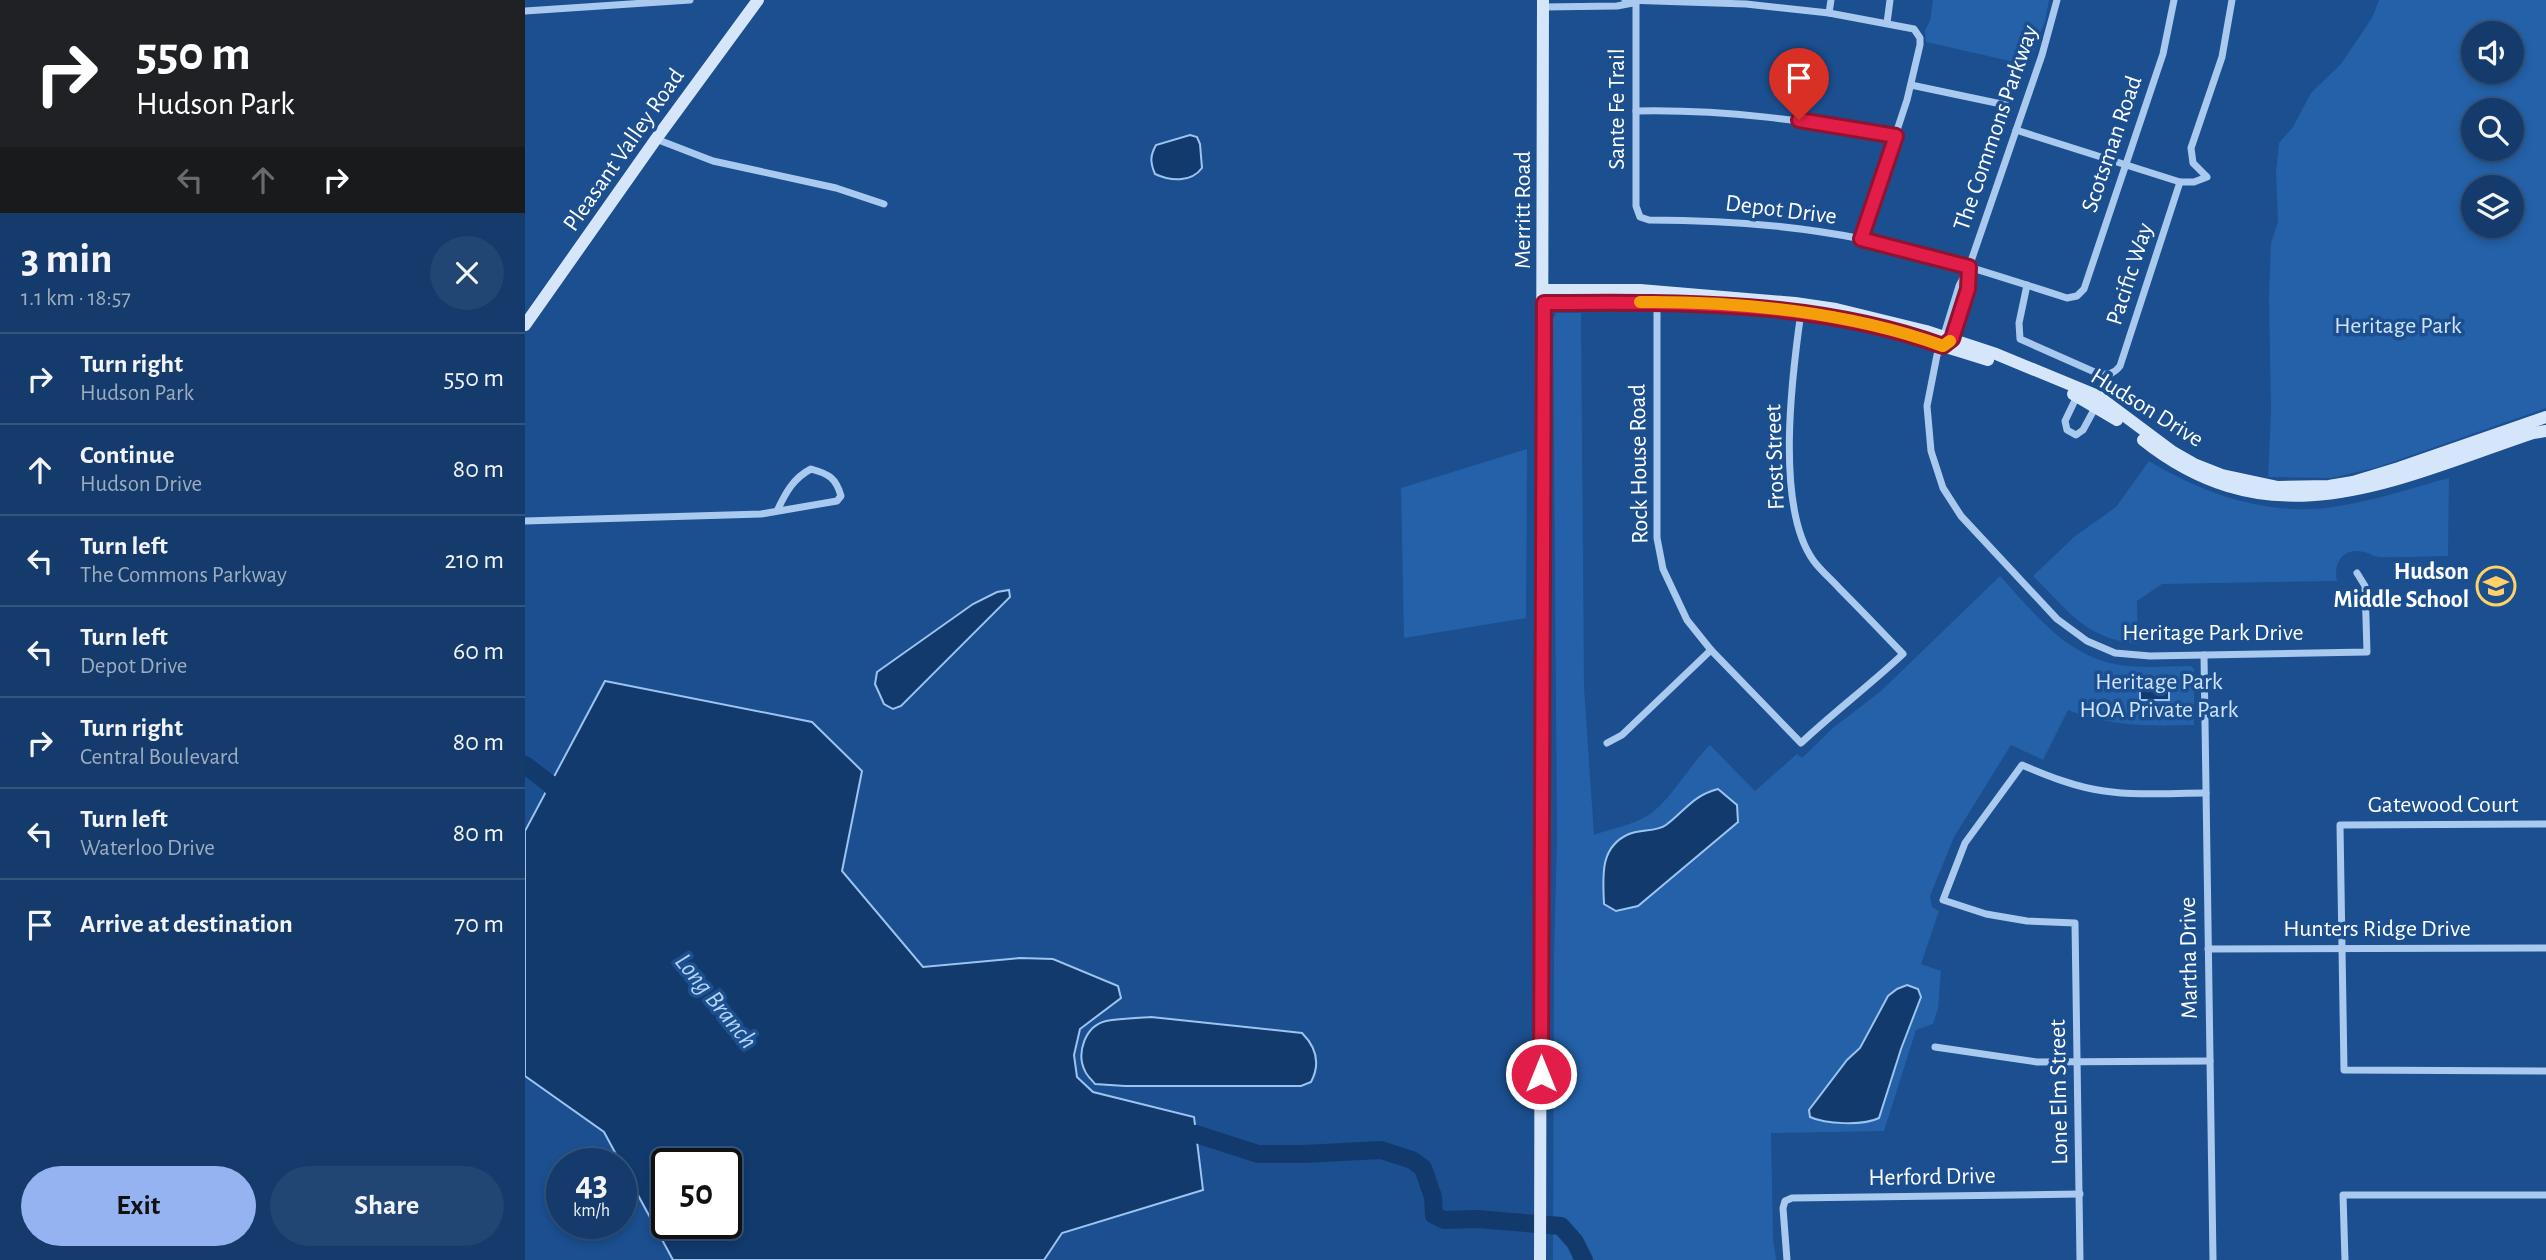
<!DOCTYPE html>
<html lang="en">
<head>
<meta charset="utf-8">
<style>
  body { margin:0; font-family:"Alegreya Sans",sans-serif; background:#214673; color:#f1f3f6; height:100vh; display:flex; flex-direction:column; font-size:26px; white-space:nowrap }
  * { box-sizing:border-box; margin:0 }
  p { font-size:23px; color:#9dadc1 }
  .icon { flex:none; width:38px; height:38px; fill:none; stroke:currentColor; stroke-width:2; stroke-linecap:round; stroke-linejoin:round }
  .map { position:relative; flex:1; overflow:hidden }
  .sheet { display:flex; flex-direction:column; background:#143b6b; width:525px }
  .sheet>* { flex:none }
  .top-card { background:#202124; color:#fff; overflow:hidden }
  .fabs { position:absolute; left:1936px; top:21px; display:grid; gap:14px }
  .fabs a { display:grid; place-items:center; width:63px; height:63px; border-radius:50%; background:#143b6b; box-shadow:0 4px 10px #0003,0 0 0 2px #33557e; font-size:35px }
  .speed { position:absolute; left:21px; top:1148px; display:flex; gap:14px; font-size:35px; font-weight:700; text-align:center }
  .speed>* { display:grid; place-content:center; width:91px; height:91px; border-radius:50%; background:#143b6b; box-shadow:0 4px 10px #0003,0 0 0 2px #33557e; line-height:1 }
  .speed small { font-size:18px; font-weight:400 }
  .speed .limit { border:4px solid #111; border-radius:10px; background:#fff; color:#111 }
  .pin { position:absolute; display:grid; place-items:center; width:60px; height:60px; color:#fff; margin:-72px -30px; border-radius:50% 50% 50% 0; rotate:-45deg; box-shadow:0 0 7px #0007 }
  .pin .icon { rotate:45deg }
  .me { position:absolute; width:77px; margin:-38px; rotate:0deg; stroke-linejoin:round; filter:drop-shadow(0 0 5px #0008) }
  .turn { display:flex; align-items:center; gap:24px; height:147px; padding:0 21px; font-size:32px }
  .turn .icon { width:91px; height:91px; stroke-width:2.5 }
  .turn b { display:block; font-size:49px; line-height:60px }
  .lanes { display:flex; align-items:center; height:66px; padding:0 21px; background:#0003; justify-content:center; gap:35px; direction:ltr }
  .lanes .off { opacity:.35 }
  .round { display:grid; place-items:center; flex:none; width:74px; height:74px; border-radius:37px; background:#214673 }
  .headline { display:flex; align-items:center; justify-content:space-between; height:119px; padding:0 21px }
  h1 { font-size:42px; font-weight:600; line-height:52px }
  .button { display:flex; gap:14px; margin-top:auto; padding:14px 21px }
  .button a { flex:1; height:80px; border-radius:42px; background:#95b2f1; color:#111; font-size:28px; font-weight:600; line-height:80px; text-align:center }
  .button a+a { background:#214673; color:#f1f3f6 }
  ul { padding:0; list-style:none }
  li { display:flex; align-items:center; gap:21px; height:91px; padding:0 21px; border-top:2px solid #33557e }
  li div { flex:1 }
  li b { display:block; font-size:26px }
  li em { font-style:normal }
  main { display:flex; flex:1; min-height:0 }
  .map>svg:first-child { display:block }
  .green { fill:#2461a8; fill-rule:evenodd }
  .water { fill:#123a6d; stroke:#9cc4f0; stroke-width:2; fill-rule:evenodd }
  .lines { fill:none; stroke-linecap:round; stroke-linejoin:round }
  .river { stroke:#123a6d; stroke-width:18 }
  .street { stroke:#a9c9ee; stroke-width:7 }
  .secondary { stroke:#d6e6fa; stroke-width:12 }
  .route-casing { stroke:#92132f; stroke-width:18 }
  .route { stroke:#e11d48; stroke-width:12 }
  .slow { stroke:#f59e0b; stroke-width:12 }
  .labels { text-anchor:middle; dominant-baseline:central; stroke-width:7; stroke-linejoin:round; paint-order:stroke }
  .street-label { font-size:24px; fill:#fff; stroke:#1b4f8f }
  .park-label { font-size:24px; fill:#cfe3fa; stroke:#1b4f8f }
  .poi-label { font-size:24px; font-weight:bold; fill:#fff; stroke:#1b4f8f; text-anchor:end }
  .water-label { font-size:26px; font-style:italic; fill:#b5d3f5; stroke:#1b4f8f }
</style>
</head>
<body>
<main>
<section class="sheet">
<div class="top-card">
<div class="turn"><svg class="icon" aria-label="right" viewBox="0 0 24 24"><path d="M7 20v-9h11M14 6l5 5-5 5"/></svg><div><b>550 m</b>Hudson Park</div></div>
<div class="lanes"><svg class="icon off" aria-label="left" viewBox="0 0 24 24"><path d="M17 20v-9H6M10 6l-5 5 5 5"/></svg><svg class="icon off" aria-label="ahead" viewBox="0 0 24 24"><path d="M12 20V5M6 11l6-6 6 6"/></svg><svg class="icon" aria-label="right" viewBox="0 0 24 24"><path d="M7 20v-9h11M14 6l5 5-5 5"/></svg></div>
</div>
<div class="headline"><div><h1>3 min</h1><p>1.1 km · 18:57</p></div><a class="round"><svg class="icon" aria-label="close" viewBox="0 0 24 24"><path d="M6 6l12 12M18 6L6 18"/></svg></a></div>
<ul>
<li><svg class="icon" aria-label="right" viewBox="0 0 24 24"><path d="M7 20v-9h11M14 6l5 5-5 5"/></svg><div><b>Turn right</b><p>Hudson Park</p></div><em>550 m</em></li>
<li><svg class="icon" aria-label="ahead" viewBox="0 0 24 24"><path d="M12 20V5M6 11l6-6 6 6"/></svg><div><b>Continue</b><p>Hudson Drive</p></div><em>80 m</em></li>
<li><svg class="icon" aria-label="left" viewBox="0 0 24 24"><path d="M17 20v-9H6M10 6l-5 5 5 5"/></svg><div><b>Turn left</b><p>The Commons Parkway</p></div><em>210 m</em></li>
<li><svg class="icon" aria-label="left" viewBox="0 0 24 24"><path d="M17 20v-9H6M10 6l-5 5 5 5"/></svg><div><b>Turn left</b><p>Depot Drive</p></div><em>60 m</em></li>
<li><svg class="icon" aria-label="right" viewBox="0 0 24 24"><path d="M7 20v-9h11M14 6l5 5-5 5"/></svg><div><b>Turn right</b><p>Central Boulevard</p></div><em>80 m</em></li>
<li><svg class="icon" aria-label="left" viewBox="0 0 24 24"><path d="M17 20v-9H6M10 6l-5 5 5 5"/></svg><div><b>Turn left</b><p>Waterloo Drive</p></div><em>80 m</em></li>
<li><svg class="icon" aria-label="arrive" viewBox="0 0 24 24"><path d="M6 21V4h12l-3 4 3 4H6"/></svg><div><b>Arrive at destination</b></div><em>70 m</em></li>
</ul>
<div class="button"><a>Exit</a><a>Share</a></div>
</section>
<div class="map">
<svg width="2021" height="1260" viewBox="0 0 2021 1260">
  <rect width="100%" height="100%" fill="#1b4f8f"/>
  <g class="green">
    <polygon points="1408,0 1524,0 1520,21 1503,65 1401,42 1400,30 1405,21"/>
    <path d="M1854 0H2021V408L1853 467 1807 478 1743 477 1746 413 1744 297 1746 243 1753 222 1751 172 1754 143 1768 127 1786 93 1816 64 1847 18ZM1948 33H1986V72H1948ZM1986 110V149H1948V110ZM1948 187H1986V226H1948Z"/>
    <path d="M1031 313H1056L1059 687 1069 835C1085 829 1107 825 1122 816 1146 801 1164 765 1185 745L1230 791 1272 754 1277 758 1308 728 1356 691 1475 576C1508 612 1540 654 1590 664 1614 669 1641 666 1666 666L1669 669V725C1625 726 1585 727 1543 710L1518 760 1486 745 1429 837 1405 896 1407 907 1414 911 1396 964 1416 971 1413 1009 1408 1024 1391 1030 1359 1131 1246 1133 1248 1239 1251 1260H1028L1029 956 1032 838 1028 319Z"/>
    <polygon points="1002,449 1001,618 879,638 876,488"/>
    <path d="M1624 461C1681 495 1747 518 1814 506 1851 500 1887 488 1924 478L1923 556C1900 556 1877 558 1855 557 1849 557 1845 553 1839 552 1818 547 1808 563 1812 581L1637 584 1612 601 1613 644C1560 639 1543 610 1508 576L1549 537 1591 507Z"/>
  </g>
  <g class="water">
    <path d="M665 135 672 137 675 144 677 168C666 183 645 181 630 174 625 162 625 156 631 145Z"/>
    <polygon points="484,590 485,597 376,706 368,709 359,704 350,684 352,672 448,604 472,592"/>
    <path d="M80 681 287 722 337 771 317 871 398 967 495 958 528 959 593 986 596 998 555 1029 549 1055 552 1077 568 1092 669 1117 678 1190 537 1233 519 1260H148L79 1132 0 1076V831ZM142 1164H201V1223H142Z"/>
    <rect x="1615" y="684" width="29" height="16"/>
    <path d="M1193 789 1212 805 1213 822 1113 906 1091 911 1079 904C1078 877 1074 847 1104 834 1116 829 1131 832 1141 825 1161 810 1167 796 1193 789Z"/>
    <path d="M1382 985 1393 989 1396 997 1376 1049 1354 1118C1338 1126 1300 1124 1285 1117L1284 1110 1322 1060 1335 1048 1363 996 1372 989Z"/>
    <path d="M626 1017 777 1033C791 1047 796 1063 786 1082L776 1086H600L570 1084C567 1080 562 1076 560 1071 551 1053 560 1026 581 1021 595 1018 611 1018 626 1017Z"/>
  </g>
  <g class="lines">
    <g class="river">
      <polyline points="0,765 25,784 38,801"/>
      <polyline points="648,1133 671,1134 733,1154 778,1154 856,1150 887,1160 898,1168 908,1197 909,1215 919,1220 952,1219 1036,1226 1050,1242 1059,1260"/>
    </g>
    <g class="street">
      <polyline points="1100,0 1221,4 1304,13 1389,29 1395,38 1395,45 1382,100 1336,239"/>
      <path d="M1111 0V206L1115 217 1124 220C1195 220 1267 225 1337 239 1406 254 1474 276 1542 298L1552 296 1559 289 1638 54 1649 0"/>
      <polyline points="1018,7 1092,6 1108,3"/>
      <polyline points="0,11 165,0"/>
      <polyline points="1304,13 1306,0"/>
      <polyline points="1362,23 1365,0"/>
      <polyline points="1386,85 1481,105"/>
      <path d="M1111 111C1199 109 1284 121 1371 136"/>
      <polyline points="1491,130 1655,182 1669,182 1682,177 1668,163 1666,148 1697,57 1707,0"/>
      <polyline points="131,139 188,161 311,188 359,204"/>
      <polyline points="1444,267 1443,289 1427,339 1418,346 1412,355 1402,406 1406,451 1418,488 1436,516 1532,619 1562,641 1590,653 1625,656 1842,652 1840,586 1832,573"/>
      <path d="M1502 285 1494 323 1495 339 1574 374C1583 375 1589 374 1595 366L1655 182"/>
      <path d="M1132 301V538L1138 569 1162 620 1186 650 1276 743C1309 712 1345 685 1378 654 1357 632 1336 610 1314 588 1306 579 1295 570 1288 560 1250 506 1267 375 1276 312"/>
      <polyline points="1418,338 1434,286 1444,267 1517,55 1532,0"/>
      <polyline points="1552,396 1540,421 1542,430 1551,435 1558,430 1571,406"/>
      <path d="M0 521 236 514 312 501 316 496C311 478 304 474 286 469 268 478 260 494 252 511"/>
      <polyline points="1679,655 1688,1260"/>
      <polyline points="1082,743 1097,735 1186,650"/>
      <polyline points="2021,824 1815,825 1819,1070 2021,1071"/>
      <polyline points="1683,949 2021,948"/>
      <polyline points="1410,1047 1512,1062 1685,1061"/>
      <polyline points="1262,1260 1258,1208 1260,1201 1267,1198 1555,1194"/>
      <path d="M1555 1260 1550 923 1502 921 1461 914 1418 900 1440 843 1497 765C1523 776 1550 787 1579 791 1612 796 1647 793 1681 793"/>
      <polyline points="1820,1260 1818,1195 2021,1195"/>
    </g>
    <g class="secondary">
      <polyline points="1019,290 1115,290 1270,303 1311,309 1401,331 1471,354 1573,396 1648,452 1669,464 1697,475 1753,487 1804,486 1828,482 1874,468 2021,417"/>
      <path d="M1019 303C1113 302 1209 298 1302 317 1357 327 1410 343 1463 360"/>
      <polyline points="0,325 131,139 233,0"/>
      <polyline points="1548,394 1592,420"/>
      <path d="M1618 440C1749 544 1870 479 2008 433L2021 431"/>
      <polyline points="1015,1260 1018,0"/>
    </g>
  </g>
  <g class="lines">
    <defs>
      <path id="route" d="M1016 1074 1019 303C1152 302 1291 300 1418 346L1427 339 1443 289 1444 267 1336 239 1371 136 1274 120"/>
    </defs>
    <use href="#route" class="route-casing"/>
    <use href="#route" class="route"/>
    <path class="slow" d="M1115 302C1213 301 1325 312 1418 346L1425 341"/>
  </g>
  <defs>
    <symbol id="school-ring" viewBox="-11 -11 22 22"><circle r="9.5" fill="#1b4f8f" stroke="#ffd166" stroke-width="1.5"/><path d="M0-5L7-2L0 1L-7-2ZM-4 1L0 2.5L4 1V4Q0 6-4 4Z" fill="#ffd166"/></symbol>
  </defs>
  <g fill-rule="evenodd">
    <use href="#school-ring" x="1949" y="564" width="44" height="44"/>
  </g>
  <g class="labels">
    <g class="street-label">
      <text transform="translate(1092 109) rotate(-90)">Sante Fe Trail</text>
      <text transform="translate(1471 128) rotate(-71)">The Commons Parkway</text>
      <text transform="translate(1587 144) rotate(-71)">Scotsman Road</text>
      <text transform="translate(99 150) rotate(-55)">Pleasant Valley Road</text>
      <text transform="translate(998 210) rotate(-90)">Merritt Road</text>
      <text transform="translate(1256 210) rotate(7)">Depot Drive</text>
      <text transform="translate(1605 274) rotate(-72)">Pacific Way</text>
      <text transform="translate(1622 408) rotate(32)">Hudson Drive</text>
      <text transform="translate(1250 457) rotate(-92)">Frost Street</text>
      <text transform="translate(1114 464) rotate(-91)">Rock House Road</text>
      <text x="1688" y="633">Heritage Park Drive</text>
      <text x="1918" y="805">Gatewood Court</text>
      <text x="1852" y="929">Hunters Ridge Drive</text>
      <text transform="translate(1664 958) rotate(-91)">Martha Drive</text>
      <text transform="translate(1534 1092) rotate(-91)">Lone Elm Street</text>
      <text transform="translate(1407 1177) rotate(-1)">Herford Drive</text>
    </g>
    <g class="park-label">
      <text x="1873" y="326">Heritage Park</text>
      <text x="1634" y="682">Heritage Park<tspan x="1634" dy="28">HOA Private Park</tspan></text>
    </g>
    <g class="poi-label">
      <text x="1944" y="572">Hudson<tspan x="1944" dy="28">Middle School</tspan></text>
    </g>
    <g class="water-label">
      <text transform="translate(191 1001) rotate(51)">Long Branch</text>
    </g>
  </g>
</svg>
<div class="fabs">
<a><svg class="icon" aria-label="sound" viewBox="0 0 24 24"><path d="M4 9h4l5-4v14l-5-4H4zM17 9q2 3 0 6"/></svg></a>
<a><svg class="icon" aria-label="search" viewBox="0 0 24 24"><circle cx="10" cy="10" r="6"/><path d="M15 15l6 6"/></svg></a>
<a><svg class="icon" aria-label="layers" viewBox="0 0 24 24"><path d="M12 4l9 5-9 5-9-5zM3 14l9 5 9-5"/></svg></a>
</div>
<div class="speed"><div>43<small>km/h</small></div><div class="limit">50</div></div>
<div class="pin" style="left:1274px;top:120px;background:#d93025"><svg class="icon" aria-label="arrive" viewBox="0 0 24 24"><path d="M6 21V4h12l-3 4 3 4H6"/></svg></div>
<svg class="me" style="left:1016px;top:1074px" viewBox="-20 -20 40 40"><circle r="17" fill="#e11d48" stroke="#fff" stroke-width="3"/><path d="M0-11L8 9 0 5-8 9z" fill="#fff"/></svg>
</div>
</main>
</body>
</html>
